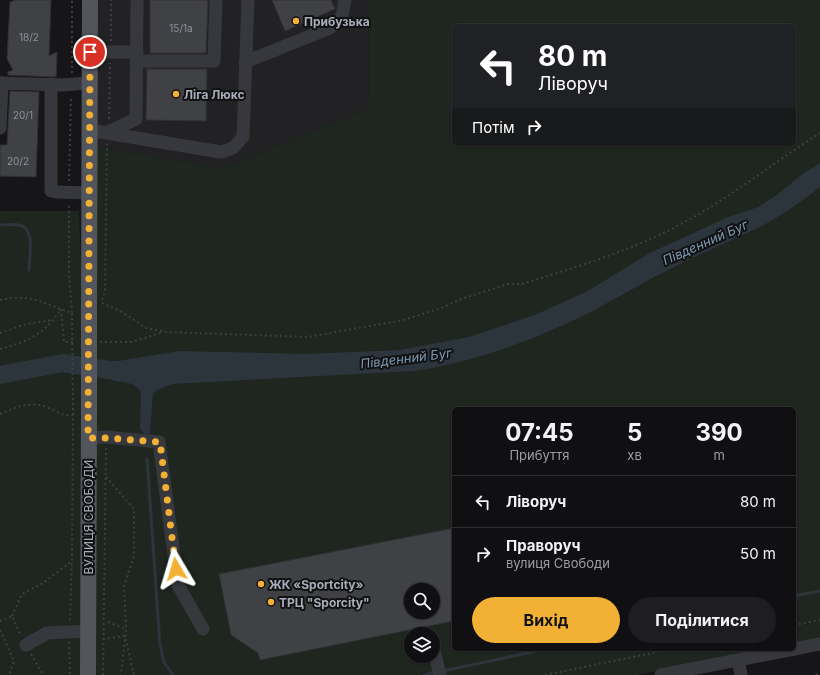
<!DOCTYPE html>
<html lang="uk">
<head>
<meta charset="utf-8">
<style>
  body { margin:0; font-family:Inter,sans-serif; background:#1e1e20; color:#f1f3f6; height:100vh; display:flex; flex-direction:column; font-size:15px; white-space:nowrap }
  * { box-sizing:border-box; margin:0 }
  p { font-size:13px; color:#9c9d9f }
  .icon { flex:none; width:22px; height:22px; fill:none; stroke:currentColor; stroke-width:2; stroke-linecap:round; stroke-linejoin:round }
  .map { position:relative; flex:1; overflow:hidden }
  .details { position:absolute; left:452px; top:407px; width:344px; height:244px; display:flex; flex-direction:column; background:#101012; border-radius:6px; box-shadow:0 1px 3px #0004,0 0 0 1px #303032 }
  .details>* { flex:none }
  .top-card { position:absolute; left:452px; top:24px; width:344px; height:122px; border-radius:6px; box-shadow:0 1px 3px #0004,0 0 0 1px #303032; background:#202124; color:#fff; overflow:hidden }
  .controls { position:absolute; left:404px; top:583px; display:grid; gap:8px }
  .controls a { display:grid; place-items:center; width:36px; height:36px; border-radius:50%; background:#101012; box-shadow:0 1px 3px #0004,0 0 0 1px #303032; font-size:20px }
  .pin { position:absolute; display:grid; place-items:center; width:34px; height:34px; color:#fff; margin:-17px; border:2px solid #fff; border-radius:50%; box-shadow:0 1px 4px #0007 }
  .me { position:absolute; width:44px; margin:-22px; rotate:353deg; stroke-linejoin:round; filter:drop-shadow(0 0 3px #0008) }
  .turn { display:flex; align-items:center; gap:14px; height:84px; padding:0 20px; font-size:18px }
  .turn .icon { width:52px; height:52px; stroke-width:2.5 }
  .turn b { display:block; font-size:28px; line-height:34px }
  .then { display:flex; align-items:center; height:38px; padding:0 20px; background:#0003; gap:8px; font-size:15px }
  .eta { display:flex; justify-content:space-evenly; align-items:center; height:68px; text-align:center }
  .eta b { font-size:24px; font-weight:700; line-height:28px }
  .action { display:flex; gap:8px; margin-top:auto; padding:8px 20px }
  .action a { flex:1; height:46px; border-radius:24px; background:#f2b134; color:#111; font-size:16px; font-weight:700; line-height:46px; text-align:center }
  .action a+a { background:#1e1e20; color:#f1f3f6 }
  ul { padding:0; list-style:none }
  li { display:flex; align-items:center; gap:12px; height:52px; padding:0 20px; border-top:1px solid #303032 }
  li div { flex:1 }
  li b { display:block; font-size:15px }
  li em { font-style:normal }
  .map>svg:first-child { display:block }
  .built { fill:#222225 }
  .green { fill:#1e261f; fill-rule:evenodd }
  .water { fill:#2c353c }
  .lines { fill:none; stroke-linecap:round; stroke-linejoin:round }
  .stream { stroke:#2c353c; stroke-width:3 }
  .river { stroke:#2c353c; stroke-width:18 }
  .building { fill:#404145; stroke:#303034; fill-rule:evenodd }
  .path { stroke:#3d3f44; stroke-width:2; stroke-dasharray:2 3; stroke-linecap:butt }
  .minor { stroke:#37383d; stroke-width:13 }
  .major { stroke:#53555c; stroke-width:16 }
  .path-bridge { stroke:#3d3f44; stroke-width:2; stroke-dasharray:2 3; stroke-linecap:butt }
  .major-bridge { stroke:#53555c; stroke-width:16 }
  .route { stroke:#f2b134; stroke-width:7; stroke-dasharray:0 12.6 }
  .poi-dot { fill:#f2b134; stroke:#111113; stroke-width:1.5 }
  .labels { text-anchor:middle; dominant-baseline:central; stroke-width:4; stroke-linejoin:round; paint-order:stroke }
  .number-label { font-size:10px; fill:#8e929b }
  .poi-label { font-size:12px; font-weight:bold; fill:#a8adb8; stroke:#111113; text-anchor:start }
  .street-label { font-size:12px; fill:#a8adb8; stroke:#111113 }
  .water-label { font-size:13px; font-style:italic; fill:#7f9bb3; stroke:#111113 }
</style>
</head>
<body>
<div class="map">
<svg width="820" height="675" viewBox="0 0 820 675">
  <rect width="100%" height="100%" fill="#161618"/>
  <polygon class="built" points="95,0 368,0 369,108 224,168 94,146"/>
  <g class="green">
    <path d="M368 0H820V639L794 644V409H454V649H770L637 675H93L94 146 224 168 369 108ZM454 26H794V144H454ZM411 590H433V612H411ZM411 634H433V656H411Z"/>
    <polygon points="0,211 79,211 83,313 84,675 0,675"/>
  </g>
  <path class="water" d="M820 163V187C798 204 776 220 751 231 725 244 699 254 674 267 641 283 610 303 578 318 529 342 466 364 413 371L172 384 157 390 153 394 150 433 145 434 140 429 141 393C134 378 117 385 109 378V364L112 362 180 351 305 354 400 350 469 337 537 314 588 291 648 254 726 218 758 207 777 195 801 175Z"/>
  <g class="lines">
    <g class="stream">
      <path d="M0 225C6 225 13 224 19 225 36 228 29 257 29 270"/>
      <polyline points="147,459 160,645 164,662 173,675"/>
      <polyline points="794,596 820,591"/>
      <polyline points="443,671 546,649"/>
      <polyline points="424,675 436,672"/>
    </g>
    <polyline class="river" points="0,375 63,363 109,370 133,370"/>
  </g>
  <g class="building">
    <polygon points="16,0 51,0 49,56 57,52 56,77 8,75 8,72 13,70 7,59 10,2"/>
    <polygon points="150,0 208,0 206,53 150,53"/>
    <polygon points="272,0 331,0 335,9 285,31"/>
    <polygon points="147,69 207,69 206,121 146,120"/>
    <polygon points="10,91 39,92 36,177 0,176 0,145 7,145"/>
    <path d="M454 528V621L260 660 258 653 231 635 219 574ZM411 590H433V612H411Z"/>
  </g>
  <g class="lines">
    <g class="path">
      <polyline points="111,41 111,0"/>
      <polyline points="72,73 72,0"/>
      <polyline points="109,119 110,63"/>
      <polyline points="69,181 71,96"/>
      <path d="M0 300C30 293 45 304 72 313L69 275V204"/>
      <polyline points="102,300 105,291 107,143"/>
      <path d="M102 303 122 312 146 328 166 332 308 337 404 320 444 307 461 299 508 284H522C576 267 631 251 681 224 730 198 773 163 820 133"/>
      <polyline points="61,309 64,342 76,342"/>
      <polyline points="0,333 26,324 53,320"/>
      <polyline points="100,342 131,342 164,332"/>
      <path d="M0 349C27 342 45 334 60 310"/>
      <path d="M0 414C16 407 32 400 49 408 60 412 60 416 73 415L72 553 70 622"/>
      <polyline points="106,477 134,509 134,556 124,586 126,629 121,675"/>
      <polyline points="12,616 22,594 43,583 72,561"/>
      <polyline points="0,621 12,616 21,636"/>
      <polyline points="108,622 126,629"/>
      <polyline points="794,625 820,620"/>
      <polyline points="0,630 14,661 9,675"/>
      <polyline points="103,639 125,636 134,675"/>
      <polyline points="69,642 70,675"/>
      <polyline points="31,654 43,675"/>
      <polyline points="103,675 106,447"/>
      <polyline points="545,675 672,649"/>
      <polyline points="816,675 820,674"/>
    </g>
    <g class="minor">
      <polyline points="90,52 137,52"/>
      <polyline points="136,61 214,61 216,0"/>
      <polyline points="245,62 330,28 342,16 345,0"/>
      <polyline points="0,83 61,85 89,83"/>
      <polyline points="0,128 2,83"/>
      <polyline points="89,130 221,152 233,148 243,137 248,0"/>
      <polyline points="108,132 136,119 137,0"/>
      <polyline points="51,191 51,84"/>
      <polyline points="56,192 89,193"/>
      <polyline points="89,438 106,437 159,442 178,585 203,629"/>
      <polyline points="26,645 47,633 88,631"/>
      <polyline points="433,646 440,675"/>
      <polyline points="794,649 820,644"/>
      <polyline points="738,660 741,675"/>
      <polyline points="661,675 794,649"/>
    </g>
    <g class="major">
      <polyline points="89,313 90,0"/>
      <polyline points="88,675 89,415"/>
    </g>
    <polyline class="path-bridge" points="72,313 73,415"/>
    <polyline class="major-bridge" points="89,415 89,313"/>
  </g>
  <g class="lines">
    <polyline class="route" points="90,52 88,438 106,438 160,442 176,569"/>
  </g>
  <g class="poi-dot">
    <circle cx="296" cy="21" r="4"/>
    <circle cx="176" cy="94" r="4"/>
    <circle cx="261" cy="584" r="4"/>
    <circle cx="271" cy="602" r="4"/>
  </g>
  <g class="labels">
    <g class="number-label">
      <text x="181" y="28">15/1а</text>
      <text x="29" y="37">18/2</text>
      <text x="23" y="115">20/1</text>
      <text x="18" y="161">20/2</text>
    </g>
    <g class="poi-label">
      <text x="304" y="21">Прибузька</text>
      <text x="184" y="94">Ліга Люкс</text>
      <text x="269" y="584">ЖК «Sportcity»</text>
      <text x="279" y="602">ТРЦ "Sporcity"</text>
    </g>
    <g class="street-label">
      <text transform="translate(88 517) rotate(-90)">ВУЛИЦЯ СВОБОДИ</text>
    </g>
    <g class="water-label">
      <text transform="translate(705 242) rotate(-24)">Південний Буг</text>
      <text transform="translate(406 358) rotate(-7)">Південний Буг</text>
    </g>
  </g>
</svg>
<div class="controls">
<a><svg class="icon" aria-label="search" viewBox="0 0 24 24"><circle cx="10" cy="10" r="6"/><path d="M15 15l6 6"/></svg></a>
<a><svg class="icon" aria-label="layers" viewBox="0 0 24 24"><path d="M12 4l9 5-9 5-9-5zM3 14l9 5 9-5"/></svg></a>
</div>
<div class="pin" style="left:90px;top:52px;background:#d93025"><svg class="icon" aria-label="arrive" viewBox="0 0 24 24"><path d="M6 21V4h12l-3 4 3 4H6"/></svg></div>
<svg class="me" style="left:176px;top:569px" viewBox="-20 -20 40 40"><path d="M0-17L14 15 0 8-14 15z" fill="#f2b134" stroke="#fff" stroke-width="4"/></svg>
<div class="top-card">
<div class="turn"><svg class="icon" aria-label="left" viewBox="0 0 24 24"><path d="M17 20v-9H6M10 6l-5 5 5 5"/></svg><div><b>80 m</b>Ліворуч</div></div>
<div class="then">Потім<svg class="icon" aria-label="right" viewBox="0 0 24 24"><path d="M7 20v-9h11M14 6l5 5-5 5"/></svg></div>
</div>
<section class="details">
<div class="eta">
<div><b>07:45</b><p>Прибуття</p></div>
<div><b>5</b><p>хв</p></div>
<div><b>390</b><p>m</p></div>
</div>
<ul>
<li><svg class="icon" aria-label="left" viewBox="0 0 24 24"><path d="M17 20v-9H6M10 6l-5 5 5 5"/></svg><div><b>Ліворуч</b></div><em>80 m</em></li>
<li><svg class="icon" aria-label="right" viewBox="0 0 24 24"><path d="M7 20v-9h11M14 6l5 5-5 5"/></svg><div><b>Праворуч</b><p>вулиця Свободи</p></div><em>50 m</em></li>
</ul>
<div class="action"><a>Вихід</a><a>Поділитися</a></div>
</section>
</div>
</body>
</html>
